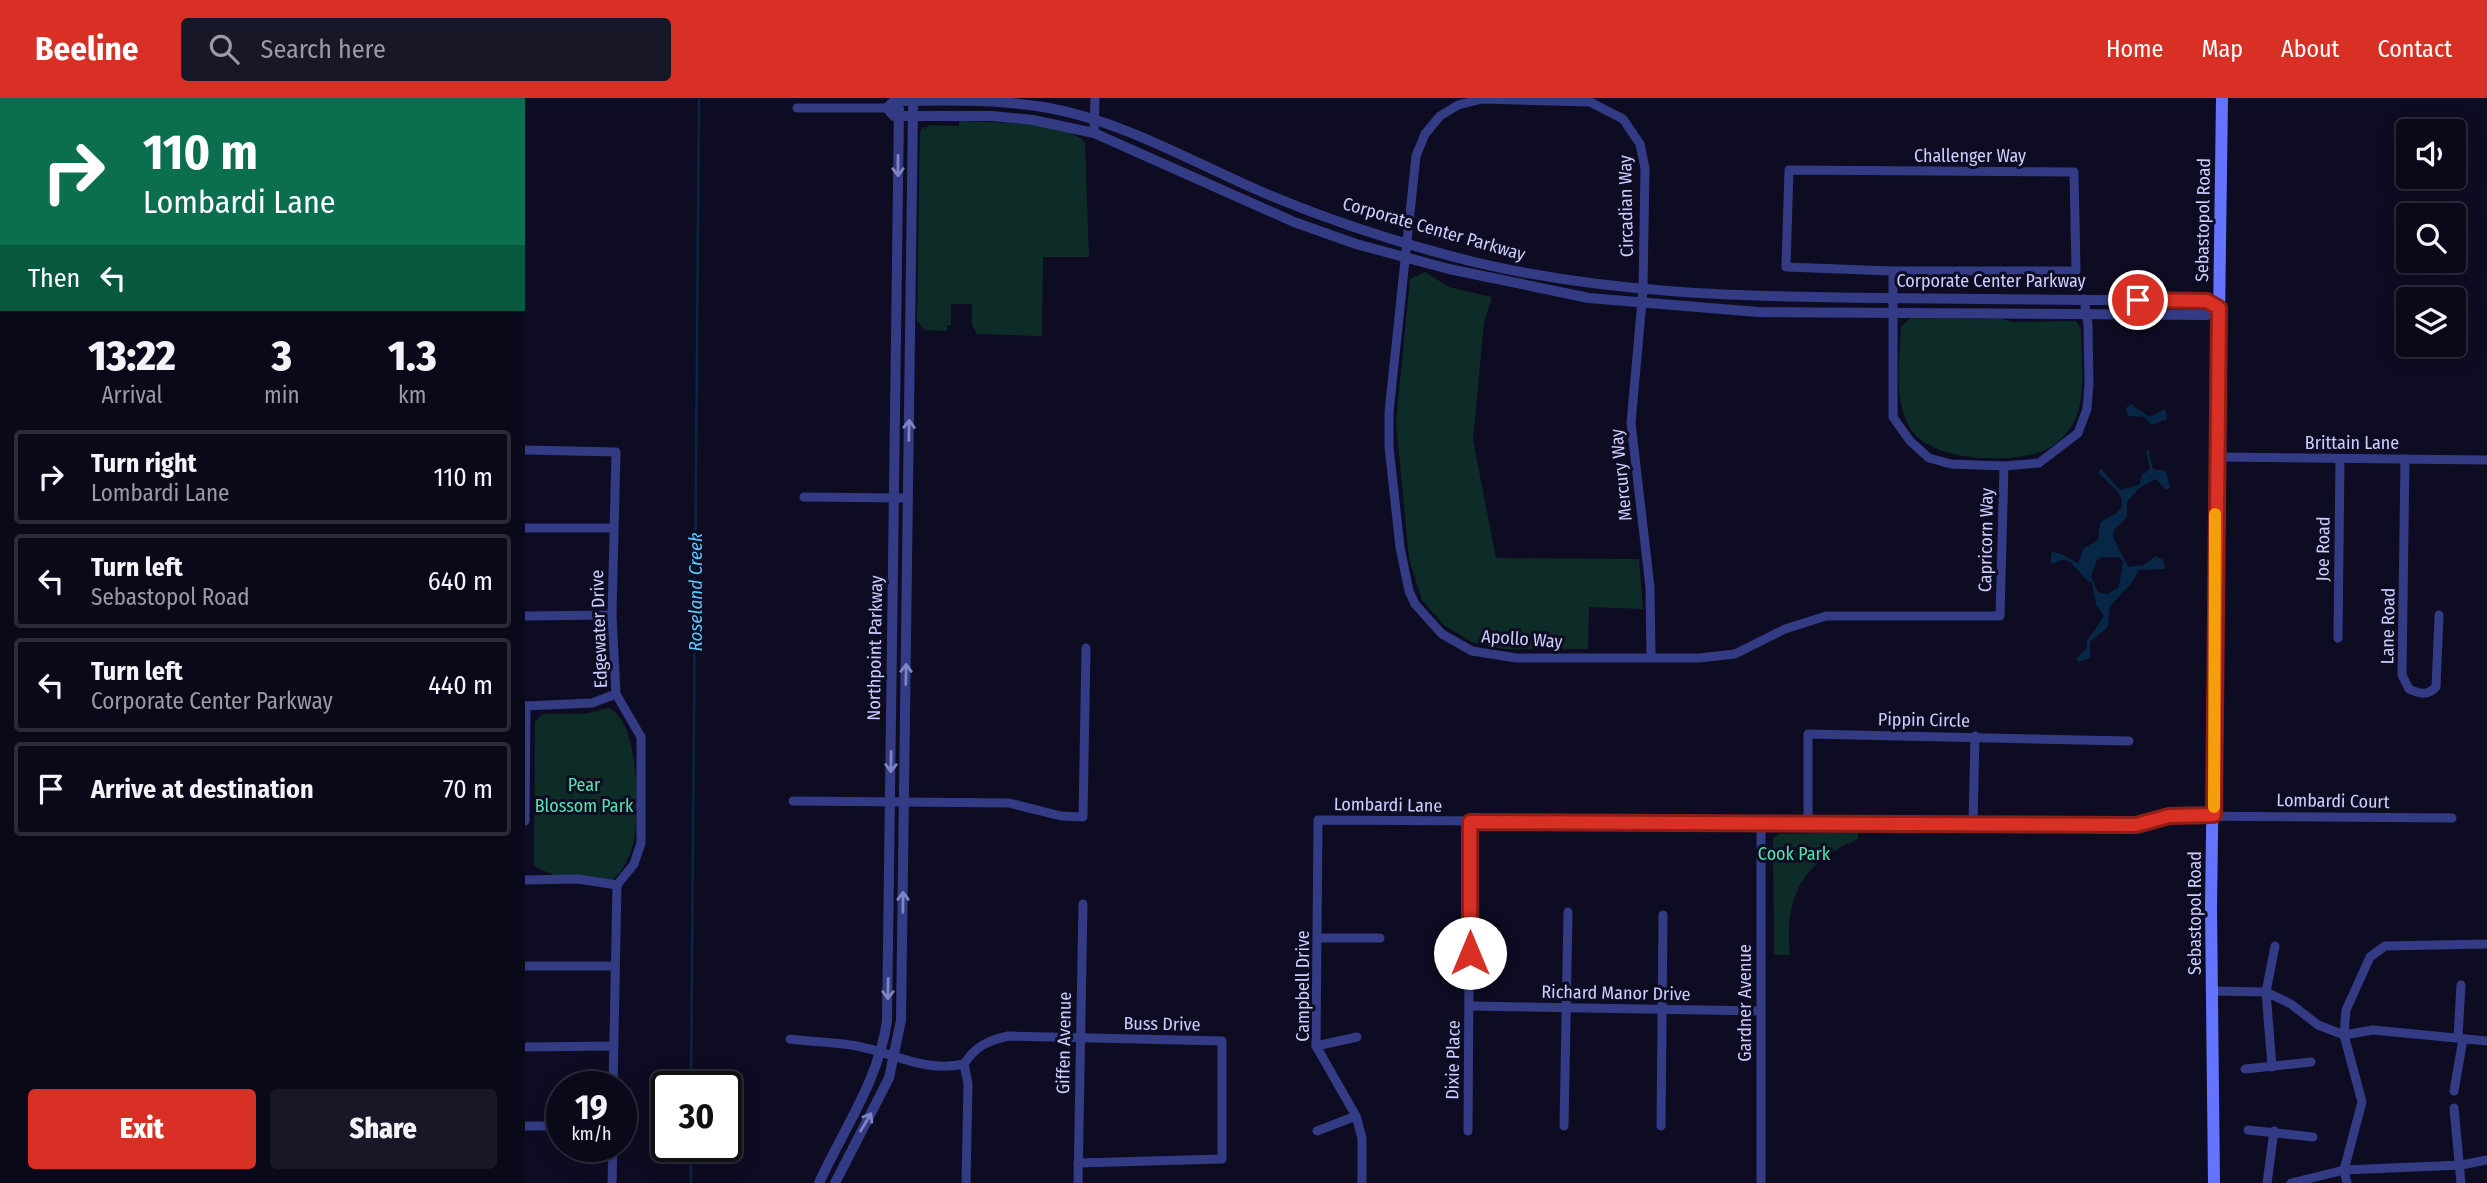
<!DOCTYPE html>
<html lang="en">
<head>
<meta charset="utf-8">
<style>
  body { margin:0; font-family:"Fira Sans Condensed",sans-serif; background:#181727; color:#f1f3f6; height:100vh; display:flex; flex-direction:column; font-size:26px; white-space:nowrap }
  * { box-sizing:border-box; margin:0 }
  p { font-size:23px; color:#999aa2 }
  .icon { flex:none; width:38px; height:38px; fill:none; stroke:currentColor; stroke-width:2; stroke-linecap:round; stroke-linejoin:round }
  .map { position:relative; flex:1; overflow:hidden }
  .sheet { display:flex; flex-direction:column; background:#0a091a; width:525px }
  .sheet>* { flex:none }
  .banner { background:#0b6e4f; color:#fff; overflow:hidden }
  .controls { position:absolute; left:1871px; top:21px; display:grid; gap:14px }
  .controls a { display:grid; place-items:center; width:70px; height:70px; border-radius:7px; background:#0a091a; box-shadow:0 4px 18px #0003,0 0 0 2px #2a2a39; font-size:35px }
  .speed { position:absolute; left:21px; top:973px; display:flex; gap:14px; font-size:35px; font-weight:700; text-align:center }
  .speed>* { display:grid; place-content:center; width:91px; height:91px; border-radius:50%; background:#0a091a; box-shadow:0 4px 18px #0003,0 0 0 2px #2a2a39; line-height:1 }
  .speed small { font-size:18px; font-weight:400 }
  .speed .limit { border:4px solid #111; border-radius:10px; background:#fff; color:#111 }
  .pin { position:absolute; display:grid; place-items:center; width:60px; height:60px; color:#fff; margin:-30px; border:4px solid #fff; border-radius:50%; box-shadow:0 2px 7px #0007 }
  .me { position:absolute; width:77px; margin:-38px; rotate:0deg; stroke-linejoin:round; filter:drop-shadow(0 0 5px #0008) }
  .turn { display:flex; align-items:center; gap:24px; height:147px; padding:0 28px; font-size:32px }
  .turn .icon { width:91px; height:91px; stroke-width:2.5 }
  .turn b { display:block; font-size:49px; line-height:60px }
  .then { display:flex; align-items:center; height:66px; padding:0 28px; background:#0003; gap:14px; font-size:26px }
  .eta { display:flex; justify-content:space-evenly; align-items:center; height:119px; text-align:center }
  .eta b { font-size:42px; font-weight:800; line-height:49px }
  .button { display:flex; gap:14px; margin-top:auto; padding:14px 28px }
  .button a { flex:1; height:80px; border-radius:7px; background:#d93025; color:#fff; font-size:28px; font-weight:800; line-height:80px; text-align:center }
  .button a+a { background:#181727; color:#f1f3f6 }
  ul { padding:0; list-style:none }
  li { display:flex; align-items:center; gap:21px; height:94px; margin:0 14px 10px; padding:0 14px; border:4px solid #2a2a39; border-radius:7px }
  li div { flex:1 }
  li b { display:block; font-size:26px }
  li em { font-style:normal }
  header { display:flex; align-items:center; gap:42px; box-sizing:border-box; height:98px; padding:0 35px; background:#d93025; color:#fff }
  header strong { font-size:33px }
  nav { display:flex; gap:38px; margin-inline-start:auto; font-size:24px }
  .search { width:490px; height:63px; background:#181727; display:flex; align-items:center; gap:18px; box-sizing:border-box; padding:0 24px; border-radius:7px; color:#999aa2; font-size:26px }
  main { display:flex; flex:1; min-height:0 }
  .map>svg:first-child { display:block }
  .green { fill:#0e2c27 }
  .water { fill:#082645; fill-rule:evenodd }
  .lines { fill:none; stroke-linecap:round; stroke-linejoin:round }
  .stream { stroke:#082645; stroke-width:2.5 }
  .minor { stroke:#333b85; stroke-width:9 }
  .tertiary { stroke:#333b85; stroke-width:10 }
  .secondary { stroke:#6474ff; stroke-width:12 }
  .oneway { stroke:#8084c2 }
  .route-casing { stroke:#8d1f18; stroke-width:18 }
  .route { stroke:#d93025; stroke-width:12 }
  .slow { stroke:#f59e0b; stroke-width:12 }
  .labels { text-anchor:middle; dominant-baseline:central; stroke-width:6; stroke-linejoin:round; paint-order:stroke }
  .street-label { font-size:18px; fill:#cdceff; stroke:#0d0c22 }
  .park-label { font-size:18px; fill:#50e7ae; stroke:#0d0c22 }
  .water-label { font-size:19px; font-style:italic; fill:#5bc9ff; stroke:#0d0c22 }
</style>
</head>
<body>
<header>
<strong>Beeline</strong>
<div class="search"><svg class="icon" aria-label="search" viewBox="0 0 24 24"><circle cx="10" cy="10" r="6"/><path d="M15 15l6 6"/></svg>Search here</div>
<nav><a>Home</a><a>Map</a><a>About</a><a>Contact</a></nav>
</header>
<main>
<section class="sheet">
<div class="banner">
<div class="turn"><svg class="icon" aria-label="right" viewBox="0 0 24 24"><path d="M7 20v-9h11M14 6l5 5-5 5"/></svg><div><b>110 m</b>Lombardi Lane</div></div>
<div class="then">Then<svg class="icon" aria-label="left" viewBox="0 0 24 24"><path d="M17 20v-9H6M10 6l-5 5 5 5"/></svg></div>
</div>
<div class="eta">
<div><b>13:22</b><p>Arrival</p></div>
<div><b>3</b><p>min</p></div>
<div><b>1.3</b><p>km</p></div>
</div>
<ul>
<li><svg class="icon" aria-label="right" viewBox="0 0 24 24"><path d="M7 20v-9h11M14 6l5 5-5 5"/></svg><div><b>Turn right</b><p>Lombardi Lane</p></div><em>110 m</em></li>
<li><svg class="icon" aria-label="left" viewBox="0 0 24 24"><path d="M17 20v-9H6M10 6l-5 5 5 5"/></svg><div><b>Turn left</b><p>Sebastopol Road</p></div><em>640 m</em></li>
<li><svg class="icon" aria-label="left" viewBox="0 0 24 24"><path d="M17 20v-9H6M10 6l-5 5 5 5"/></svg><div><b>Turn left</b><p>Corporate Center Parkway</p></div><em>440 m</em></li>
<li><svg class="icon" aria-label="arrive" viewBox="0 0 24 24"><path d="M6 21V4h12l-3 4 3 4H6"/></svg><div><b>Arrive at destination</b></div><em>70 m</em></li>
</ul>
<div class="button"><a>Exit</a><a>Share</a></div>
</section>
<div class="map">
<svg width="1962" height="1085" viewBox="0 0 1962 1085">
  <rect width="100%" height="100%" fill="#0d0c22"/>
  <g class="green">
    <path d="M434 23C459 24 546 24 560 45L564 159H518L517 238 452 236 447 227V206H426V227H422V233L400 232 392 223 395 34 397 29 400 31 404 27 434 28Z"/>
    <polygon points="900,174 924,189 967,199 959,225 948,342 971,460 1114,461 1118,511 1064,509 1063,551 979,551 947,544 919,527 897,502 884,461 871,324 885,181"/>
    <path d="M1385 220 1476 221 1488 224 1551 223 1556 231C1556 258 1561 291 1552 317 1547 331 1534 346 1520 352 1488 366 1411 364 1388 334 1367 305 1375 263 1376 229Z"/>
    <path d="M83 610C115 622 114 713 109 742 106 757 97 776 85 784L30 778 9 768 10 624 17 616H59Z"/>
    <path d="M1333 734V741C1278 764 1259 797 1265 857H1249L1248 740 1254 736Z"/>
  </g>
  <g class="water">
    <polygon points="1606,306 1625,319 1640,311 1642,321 1627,327 1619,319 1603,318 1601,310"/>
    <path d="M1623 351 1628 371 1641 373 1645 389 1641 392 1631 381 1614 390 1602 404V419L1589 432 1588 439 1603 469 1619 467 1630 458 1638 462 1640 471 1614 472 1605 487 1585 508 1583 529 1565 544V560L1554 564 1551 561 1562 550V543L1579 518 1571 506 1567 485C1556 481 1550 462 1538 462 1534 462 1530 465 1526 466V454L1534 455 1553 465 1559 450 1573 442 1575 425C1580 420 1585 420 1590 416 1610 403 1582 384 1573 374L1576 371 1595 392 1614 387 1617 377 1625 371 1621 354ZM1577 459H1593L1598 463 1594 489 1583 496 1573 494 1566 479 1572 462Z"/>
  </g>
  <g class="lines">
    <g class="stream">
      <polyline points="166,989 174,0"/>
      <polyline points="166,1085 166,1048"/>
    </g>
    <g class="minor">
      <polyline points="272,10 362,10"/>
      <polyline points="569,35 570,0"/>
      <polyline points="1368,173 1551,173 1549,74 1264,72 1261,169 1368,173 1368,319 1385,343 1404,360 1426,366 1479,368 1514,365 1553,335 1562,311 1564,286 1563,227 1559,201"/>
      <polyline points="0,352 91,354 87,517 91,596 116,639 116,745 109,766 92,787 88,989"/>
      <polyline points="1692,359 1962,362"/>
      <path d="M1880 361 1877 577 1884 591C1895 596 1902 598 1911 589L1914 517"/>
      <polyline points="279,399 378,400"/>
      <polyline points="0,430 88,430"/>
      <polyline points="0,518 87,517"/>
      <polyline points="1813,540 1815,361"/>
      <polyline points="1126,559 1125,489 1106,325 1118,192 1120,70 1115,46 1098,21 1065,4 957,1 933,7 915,18 900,36 891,58 864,314 864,349 875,449 884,493 890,506 917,536 947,553 991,560 1174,560 1210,556 1260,531 1301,518 1475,518 1479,368"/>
      <polyline points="0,608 67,605 91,596"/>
      <polyline points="268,703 484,705 536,718 558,719 561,550"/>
      <polyline points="0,723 1,608"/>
      <polyline points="1283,725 1283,636 1604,643"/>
      <polyline points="1448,725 1450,638"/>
      <polyline points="0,782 53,781 92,787"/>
      <polyline points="794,840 855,840"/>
      <polyline points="0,868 90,868"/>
      <polyline points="1687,893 1741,894 1766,906 1793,927 1819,937 1848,932 1962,943"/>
      <polyline points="945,908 1236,913"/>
      <polyline points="1933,939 1936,887"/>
      <path d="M265 941C287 944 310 944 332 948 369 955 400 975 439 966 451 948 462 943 483 938L697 943V1061L553 1065"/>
      <polyline points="791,948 832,939"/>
      <polyline points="0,949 89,948"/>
      <polyline points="439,966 443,986 441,1085"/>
      <polyline points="1747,969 1741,894 1750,848"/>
      <polyline points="1720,971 1786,964"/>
      <polyline points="1929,993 1938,941"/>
      <polyline points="1929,1010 1936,1085"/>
      <polyline points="0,1028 37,1028"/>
      <polyline points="1039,1028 1043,814"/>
      <polyline points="1136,1028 1138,817"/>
      <polyline points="1723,1032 1788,1039"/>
      <polyline points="792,1033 831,1018"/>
      <polyline points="943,1033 945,724"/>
      <polyline points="87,1085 88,1048"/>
      <polyline points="553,1085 558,806"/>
      <polyline points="837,1085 837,1040 831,1018 791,948 793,722 1611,727 1644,718 1927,720"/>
      <polyline points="1236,1085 1236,725"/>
      <polyline points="1742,1085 1749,1033"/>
      <polyline points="1766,1085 1819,1072 1936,1067 1962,1062"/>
      <polyline points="1822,1085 1819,1072 1837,1004 1819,937 1821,912 1845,859 1860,848 1962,846"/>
    </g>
    <g class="tertiary">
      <path d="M369 3C420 2 473 1 524 10 600 24 667 64 737 94 805 123 877 146 949 164 1084 196 1220 199 1358 200 1466 201 1574 202 1682 203L1694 210 1682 217 1233 214 1064 200 924 171 831 146 769 124 569 35 508 22 467 18H369L362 10Z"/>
      <path d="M294 1085C319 1030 353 984 362 923L374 11"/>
      <polyline points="310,1085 364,980 376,922 388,10"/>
    </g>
    <polyline class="secondary" points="1689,1085 1686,810 1697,0"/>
  </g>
  <defs><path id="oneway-shaft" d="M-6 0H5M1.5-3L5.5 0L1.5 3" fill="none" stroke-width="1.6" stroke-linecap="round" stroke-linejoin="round" transform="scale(1.75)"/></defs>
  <g class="oneway">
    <use href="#oneway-shaft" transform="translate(373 68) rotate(90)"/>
    <use href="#oneway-shaft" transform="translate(384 332) rotate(-89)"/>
    <use href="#oneway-shaft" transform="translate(381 576) rotate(-89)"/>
    <use href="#oneway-shaft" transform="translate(366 664) rotate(91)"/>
    <use href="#oneway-shaft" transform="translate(378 804) rotate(-89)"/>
    <use href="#oneway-shaft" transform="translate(363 891) rotate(91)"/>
    <use href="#oneway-shaft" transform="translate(341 1024) rotate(-59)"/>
  </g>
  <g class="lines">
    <defs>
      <polyline id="route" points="945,855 945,724 1611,727 1644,718 1689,717 1694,210 1682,203 1613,202"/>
    </defs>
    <use href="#route" class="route-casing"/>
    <use href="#route" class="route"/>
    <polyline class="slow" points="1689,709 1690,416"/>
  </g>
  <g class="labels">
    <g class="street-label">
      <text x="1445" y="58">Challenger Way</text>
      <text transform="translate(1101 108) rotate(-91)">Circadian Way</text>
      <text transform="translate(1678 122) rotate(-89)">Sebastopol Road</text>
      <text transform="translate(909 131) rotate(16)">Corporate Center Parkway</text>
      <text x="1466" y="183">Corporate Center Parkway</text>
      <text x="1827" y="345">Brittain Lane</text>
      <text transform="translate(1096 377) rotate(-96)">Mercury Way</text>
      <text transform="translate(1461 442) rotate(-89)">Capricorn Way</text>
      <text transform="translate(1798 451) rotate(-89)">Joe Road</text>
      <text transform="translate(1863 528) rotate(-89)">Lane Road</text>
      <text transform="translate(74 531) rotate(-92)">Edgewater Drive</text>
      <text transform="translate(997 541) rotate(4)">Apollo Way</text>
      <text transform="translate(350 550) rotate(-89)">Northpoint Parkway</text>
      <text transform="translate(1399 622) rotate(1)">Pippin Circle</text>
      <text transform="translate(1808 703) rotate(1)">Lombardi Court</text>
      <text transform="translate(863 707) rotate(1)">Lombardi Lane</text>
      <text transform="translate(1670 815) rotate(-90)">Sebastopol Road</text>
      <text transform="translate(778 888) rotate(-90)">Campbell Drive</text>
      <text transform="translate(1091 895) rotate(1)">Richard Manor Drive</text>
      <text transform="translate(1220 905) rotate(-90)">Gardner Avenue</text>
      <text transform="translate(637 926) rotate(1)">Buss Drive</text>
      <text transform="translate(539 945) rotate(-89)">Giffen Avenue</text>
      <text transform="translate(928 962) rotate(-89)">Dixie Place</text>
    </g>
    <g class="park-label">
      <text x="59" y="687">Pear<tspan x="59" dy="21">Blossom Park</tspan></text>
      <text x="1269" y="756">Cook Park</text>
    </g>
    <g class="water-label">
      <text transform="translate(170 494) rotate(-90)">Roseland Creek</text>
    </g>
  </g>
</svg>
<div class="controls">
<a><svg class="icon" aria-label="sound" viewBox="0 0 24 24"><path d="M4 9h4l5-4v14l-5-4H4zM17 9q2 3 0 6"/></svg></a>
<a><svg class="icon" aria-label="search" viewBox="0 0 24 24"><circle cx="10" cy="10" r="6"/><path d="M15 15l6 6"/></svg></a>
<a><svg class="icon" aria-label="layers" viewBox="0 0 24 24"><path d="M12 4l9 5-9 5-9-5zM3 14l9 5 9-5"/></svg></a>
</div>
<div class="speed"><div>19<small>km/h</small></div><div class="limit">30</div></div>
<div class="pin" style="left:1613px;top:202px;background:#d93025"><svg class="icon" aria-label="arrive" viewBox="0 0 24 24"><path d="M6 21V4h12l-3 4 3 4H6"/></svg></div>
<svg class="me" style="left:945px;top:855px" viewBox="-20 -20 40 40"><circle r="19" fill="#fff"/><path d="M0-13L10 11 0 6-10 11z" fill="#d93025"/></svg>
</div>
</main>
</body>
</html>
